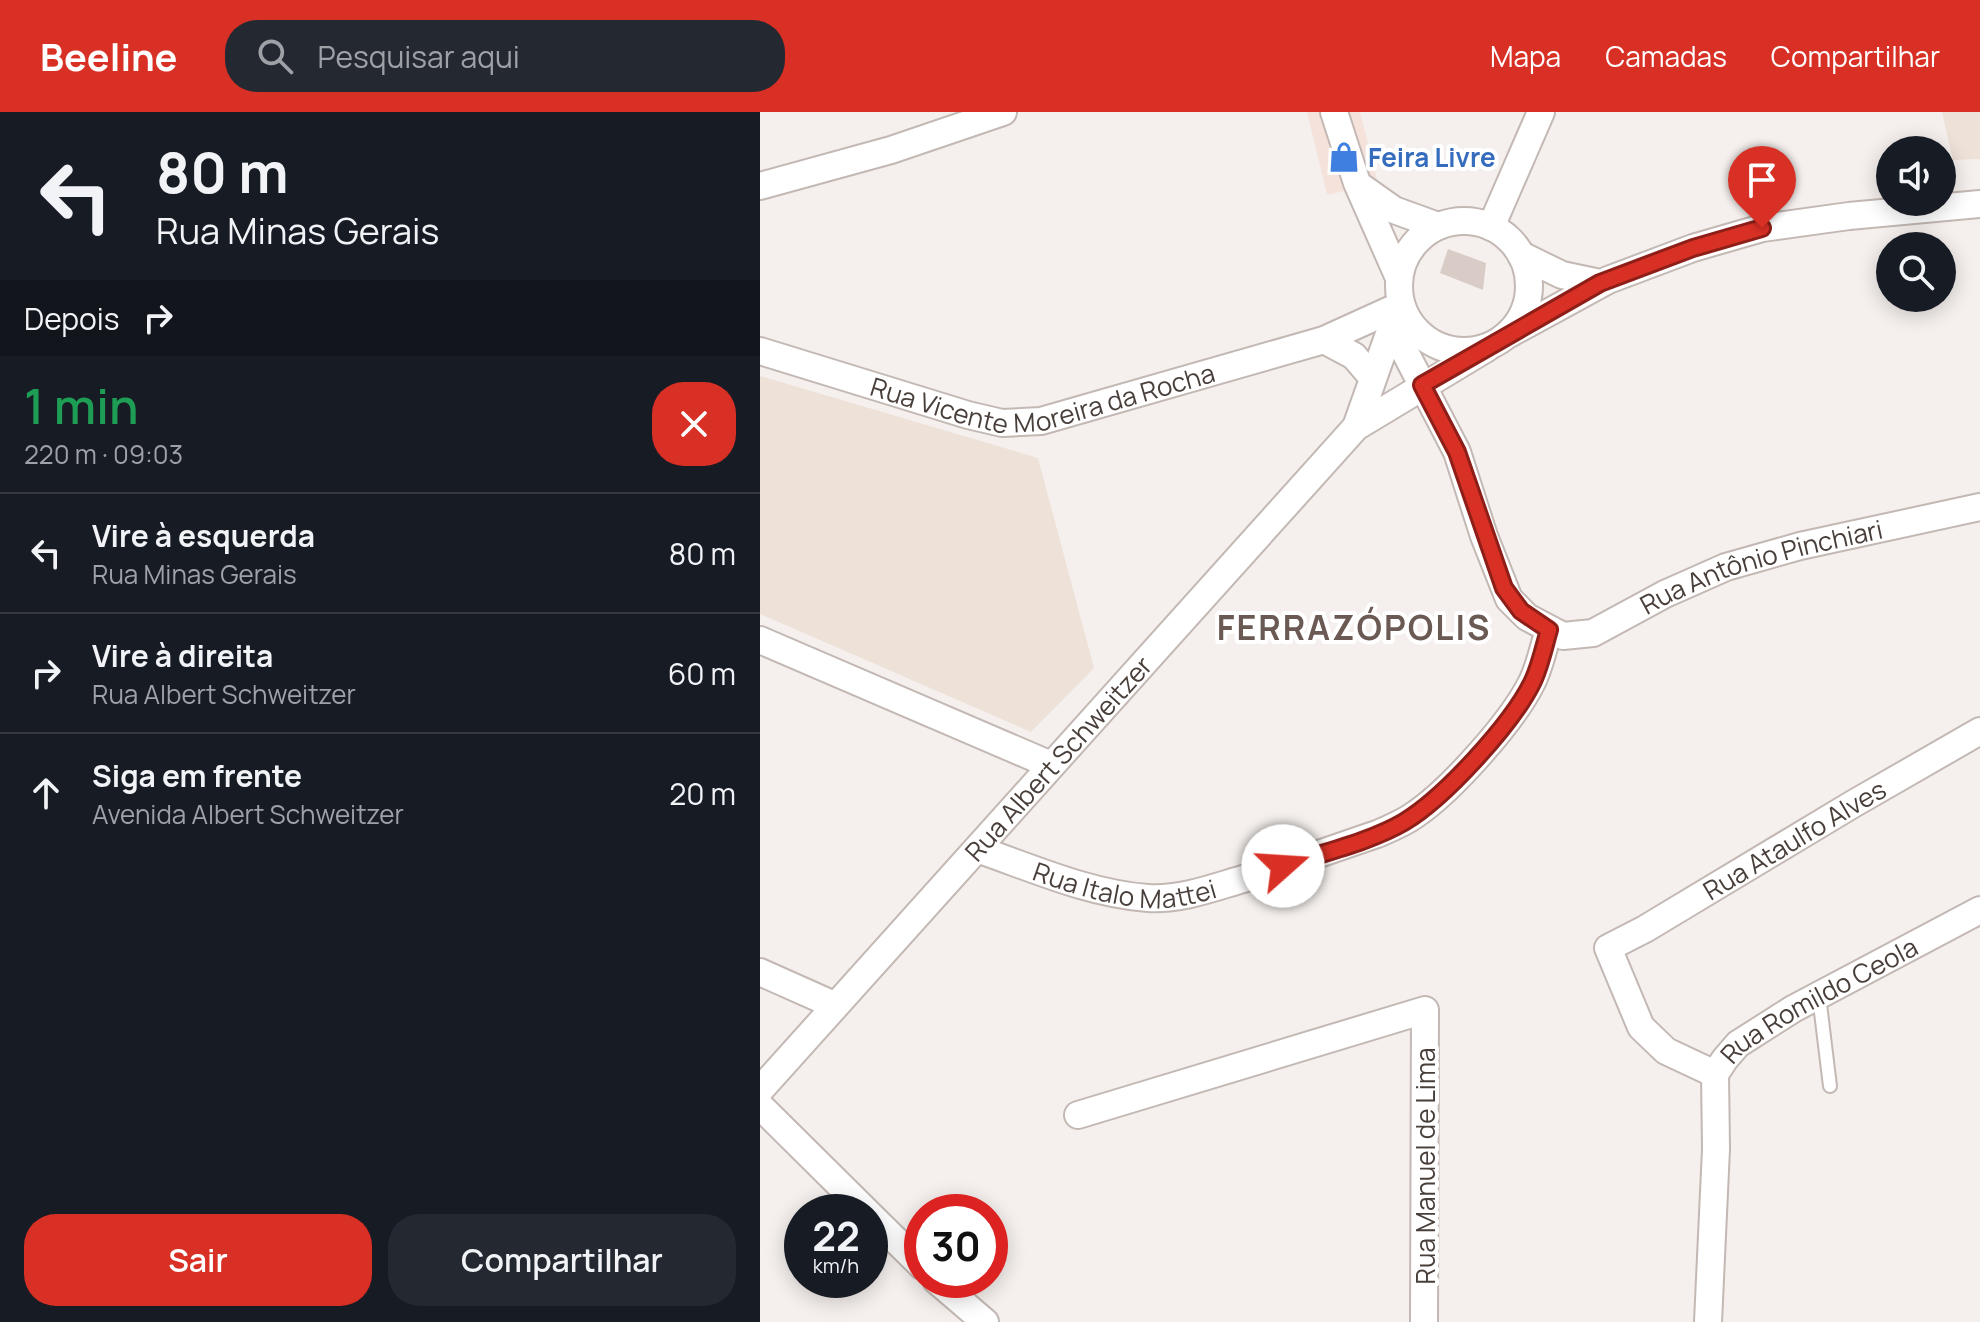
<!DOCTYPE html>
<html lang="pt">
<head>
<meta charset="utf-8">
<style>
  body { margin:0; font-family:Manrope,sans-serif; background:#242831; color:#f1f3f6; height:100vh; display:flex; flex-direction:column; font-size:30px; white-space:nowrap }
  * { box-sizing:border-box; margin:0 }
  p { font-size:26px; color:#9ea1a6 }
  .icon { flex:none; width:44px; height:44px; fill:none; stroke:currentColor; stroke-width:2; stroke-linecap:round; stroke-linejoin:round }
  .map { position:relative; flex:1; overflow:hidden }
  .drawer { display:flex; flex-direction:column; background:#171b24; width:760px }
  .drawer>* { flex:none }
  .hud { background:#171b24; color:#f1f3f6; overflow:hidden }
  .tools { position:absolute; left:1116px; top:24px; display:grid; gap:16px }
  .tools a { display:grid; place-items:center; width:80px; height:80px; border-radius:50%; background:#171b24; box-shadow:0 4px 20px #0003; font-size:40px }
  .speed { position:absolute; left:24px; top:1082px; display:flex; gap:16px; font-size:40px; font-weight:700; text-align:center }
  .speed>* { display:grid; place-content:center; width:104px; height:104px; border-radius:50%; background:#171b24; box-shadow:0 4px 20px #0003; line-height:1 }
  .speed small { font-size:20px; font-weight:400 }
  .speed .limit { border:12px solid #d22; background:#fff; color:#111 }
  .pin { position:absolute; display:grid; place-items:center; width:68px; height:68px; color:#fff; margin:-82px -34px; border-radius:50% 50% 50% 0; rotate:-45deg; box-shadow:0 0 8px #0007 }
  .pin .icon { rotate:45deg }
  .me { position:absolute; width:88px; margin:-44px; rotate:71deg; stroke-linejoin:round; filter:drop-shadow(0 0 6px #0008) }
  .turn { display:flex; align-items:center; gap:28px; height:168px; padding:0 24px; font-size:36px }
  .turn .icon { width:104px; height:104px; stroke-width:2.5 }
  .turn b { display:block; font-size:56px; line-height:68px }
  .then { display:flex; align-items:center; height:76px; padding:0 24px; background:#0003; gap:16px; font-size:30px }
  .round { display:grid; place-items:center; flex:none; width:84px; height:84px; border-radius:32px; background:#242831 }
  .headline { display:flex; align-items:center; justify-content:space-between; height:136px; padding:0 24px }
  h1 { font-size:48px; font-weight:600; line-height:60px; color:#1e9e55 }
  .primary-button { display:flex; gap:16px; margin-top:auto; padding:16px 24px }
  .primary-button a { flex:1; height:92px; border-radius:32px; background:#d93025; color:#fff; font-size:32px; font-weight:600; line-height:92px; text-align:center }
  .primary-button a+a { background:#242831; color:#f1f3f6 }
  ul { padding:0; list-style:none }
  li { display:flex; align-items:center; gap:24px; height:120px; padding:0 24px; border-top:2px solid #363941 }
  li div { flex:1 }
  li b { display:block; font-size:30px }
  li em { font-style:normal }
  header { display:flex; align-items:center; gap:48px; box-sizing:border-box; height:112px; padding:0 40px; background:#d93025; color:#fff }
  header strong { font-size:38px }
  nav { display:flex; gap:44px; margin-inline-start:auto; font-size:28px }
  .search { width:560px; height:72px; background:#242831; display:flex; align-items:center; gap:20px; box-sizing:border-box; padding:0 28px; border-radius:32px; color:#9ea1a6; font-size:30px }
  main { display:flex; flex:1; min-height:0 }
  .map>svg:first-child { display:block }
  .commercial { fill:#f4e2db }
  .education { fill:#ede1d8 }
  .building { fill:#d9ccc6 }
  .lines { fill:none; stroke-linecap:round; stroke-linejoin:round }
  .lane-casing { stroke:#c3b8b3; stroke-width:16 }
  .street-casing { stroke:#c3b8b3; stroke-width:30 }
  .lane { stroke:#fff; stroke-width:12 }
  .street { stroke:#fff; stroke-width:26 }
  .route-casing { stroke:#8d1f18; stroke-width:20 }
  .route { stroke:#d93025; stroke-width:14 }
  .labels { text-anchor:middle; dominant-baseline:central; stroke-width:8; stroke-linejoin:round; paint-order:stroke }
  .shop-label { font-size:26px; font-weight:bold; fill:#366cbe; stroke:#fff; text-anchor:start }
  .street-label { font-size:26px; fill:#493f3a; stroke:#fff }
  .district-label { font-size:34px; font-weight:bold; letter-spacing:2px; fill:#6b5a53; stroke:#fff }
</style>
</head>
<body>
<header>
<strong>Beeline</strong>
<div class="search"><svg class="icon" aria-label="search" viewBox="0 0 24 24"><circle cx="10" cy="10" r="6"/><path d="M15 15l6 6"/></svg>Pesquisar aqui</div>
<nav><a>Mapa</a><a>Camadas</a><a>Compartilhar</a></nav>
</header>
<main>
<section class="drawer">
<div class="hud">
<div class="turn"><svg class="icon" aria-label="left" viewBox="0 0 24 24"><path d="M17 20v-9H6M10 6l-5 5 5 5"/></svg><div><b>80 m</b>Rua Minas Gerais</div></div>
<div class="then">Depois<svg class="icon" aria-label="right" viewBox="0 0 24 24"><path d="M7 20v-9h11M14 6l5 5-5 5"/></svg></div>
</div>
<div class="headline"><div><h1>1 min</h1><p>220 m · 09:03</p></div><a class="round" style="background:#d93025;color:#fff"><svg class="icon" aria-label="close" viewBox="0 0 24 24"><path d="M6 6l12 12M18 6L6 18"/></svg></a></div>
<ul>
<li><svg class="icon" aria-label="left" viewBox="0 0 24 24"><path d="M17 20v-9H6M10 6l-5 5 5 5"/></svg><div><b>Vire à esquerda</b><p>Rua Minas Gerais</p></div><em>80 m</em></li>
<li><svg class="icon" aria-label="right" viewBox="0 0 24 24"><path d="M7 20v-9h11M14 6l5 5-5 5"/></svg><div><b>Vire à direita</b><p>Rua Albert Schweitzer</p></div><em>60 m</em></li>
<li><svg class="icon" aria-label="ahead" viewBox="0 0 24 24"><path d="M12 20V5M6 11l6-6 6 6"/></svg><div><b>Siga em frente</b><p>Avenida Albert Schweitzer</p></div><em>20 m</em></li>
</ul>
<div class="primary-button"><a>Sair</a><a>Compartilhar</a></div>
</section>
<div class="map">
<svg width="1220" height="1210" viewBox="0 0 1220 1210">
  <rect width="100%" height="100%" fill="#f5f0ed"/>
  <polygon class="commercial" points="547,0 600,0 618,71 567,83"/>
  <g class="education">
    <polygon points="1182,0 1220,0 1220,47 1193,48"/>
    <polygon points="0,264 278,346 334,556 271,620 0,502"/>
  </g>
  <polygon class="building" points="688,137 726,151 723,178 680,161"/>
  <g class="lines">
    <defs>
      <polyline id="lane" points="1059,884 1070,974"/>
      <g id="street">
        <polyline points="574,0 597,71 639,166"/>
        <polyline points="0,74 131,38 243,0"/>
        <polyline points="600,74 634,98 678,114"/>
        <circle cx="704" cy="174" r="65"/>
        <polyline points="731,115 781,0"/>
        <polyline points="761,143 802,163 840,171"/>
        <path id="s1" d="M631 213 697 340 724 424 749 487 767 505 803 524 833 521 905 482 966 455 1040 434 1220 395"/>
        <polyline points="749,222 848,168 933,136 1002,116 1089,104 1220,92"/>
        <polyline points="564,228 594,244 612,265"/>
        <path id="s2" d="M0 239 208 303 242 311 281 309 564 228 641 193"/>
        <polyline points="596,315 635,205"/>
        <polyline points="0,528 291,653"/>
        <path id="s3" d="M217 737C272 756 330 782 388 786 421 788 452 776 483 767 528 753 573 737 617 722 631 716 644 711 656 702 692 677 751 611 771 572 780 555 783 536 789 518"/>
        <polyline points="0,860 74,893"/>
        <path id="s4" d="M955 962 906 939 881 915 848 836 885 817 1093 692 1220 619"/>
        <path id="s5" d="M0 978 596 315 727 236"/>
        <polyline points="0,994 107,1100"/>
        <polyline points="318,1003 665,898 664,1210"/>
        <polyline points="110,1103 162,1154"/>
        <polyline points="176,1168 225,1210"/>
        <path id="s6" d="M948 1210 956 1037 955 962 965 947 978 932 1033 897 1220 798"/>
      </g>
    </defs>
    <use href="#lane" class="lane-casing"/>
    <use href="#street" class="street-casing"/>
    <use href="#lane" class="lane"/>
    <use href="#street" class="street"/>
  </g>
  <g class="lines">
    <defs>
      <path id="route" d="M523 754C561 741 610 730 644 710 684 686 751 613 772 571 780 555 784 535 789 518L761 499 744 476 697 340 662 273 840 171 933 136 1002 116"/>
    </defs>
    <use href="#route" class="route-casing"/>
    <use href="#route" class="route"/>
  </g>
  <defs>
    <symbol id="shop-bare" viewBox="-9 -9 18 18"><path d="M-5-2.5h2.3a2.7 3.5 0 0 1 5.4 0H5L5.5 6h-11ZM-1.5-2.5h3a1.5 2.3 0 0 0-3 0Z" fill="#3f7fe0" stroke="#fff" stroke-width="2.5" paint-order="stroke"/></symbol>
  </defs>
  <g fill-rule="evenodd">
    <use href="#shop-bare" x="562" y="23" width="44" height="44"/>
  </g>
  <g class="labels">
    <g class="shop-label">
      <text x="608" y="45">Feira Livre</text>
    </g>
    <g class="street-label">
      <text stroke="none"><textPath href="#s2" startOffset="294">Rua Vicente Moreira da Rocha</textPath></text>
      <text stroke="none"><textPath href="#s1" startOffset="578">Rua Antônio Pinchiari</textPath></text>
      <text stroke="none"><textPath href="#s5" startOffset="446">Rua Albert Schweitzer</textPath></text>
      <text stroke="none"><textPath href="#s4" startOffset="390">Rua Ataulfo Alves</textPath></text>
      <text stroke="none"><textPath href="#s3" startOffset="154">Rua Italo Mattei</textPath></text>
      <text stroke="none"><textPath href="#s6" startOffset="378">Rua Romildo Ceola</textPath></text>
      <text transform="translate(665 1054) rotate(-90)">Rua Manuel de Lima</text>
    </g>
    <g class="district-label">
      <text x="594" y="515">FERRAZÓPOLIS</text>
    </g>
  </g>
</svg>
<div class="tools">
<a><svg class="icon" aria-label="sound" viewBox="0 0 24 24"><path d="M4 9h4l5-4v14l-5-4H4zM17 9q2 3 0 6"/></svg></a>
<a><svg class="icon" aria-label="search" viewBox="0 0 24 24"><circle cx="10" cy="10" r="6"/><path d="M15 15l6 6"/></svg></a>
</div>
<div class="speed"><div>22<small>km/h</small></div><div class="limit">30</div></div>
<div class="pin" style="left:1002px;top:116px;background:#d93025"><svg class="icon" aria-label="arrive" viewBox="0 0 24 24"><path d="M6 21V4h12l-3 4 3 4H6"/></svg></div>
<svg class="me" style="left:523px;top:754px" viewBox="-20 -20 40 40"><circle r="19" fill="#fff"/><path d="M0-13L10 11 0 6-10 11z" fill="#d93025"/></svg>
</div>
</main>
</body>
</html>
